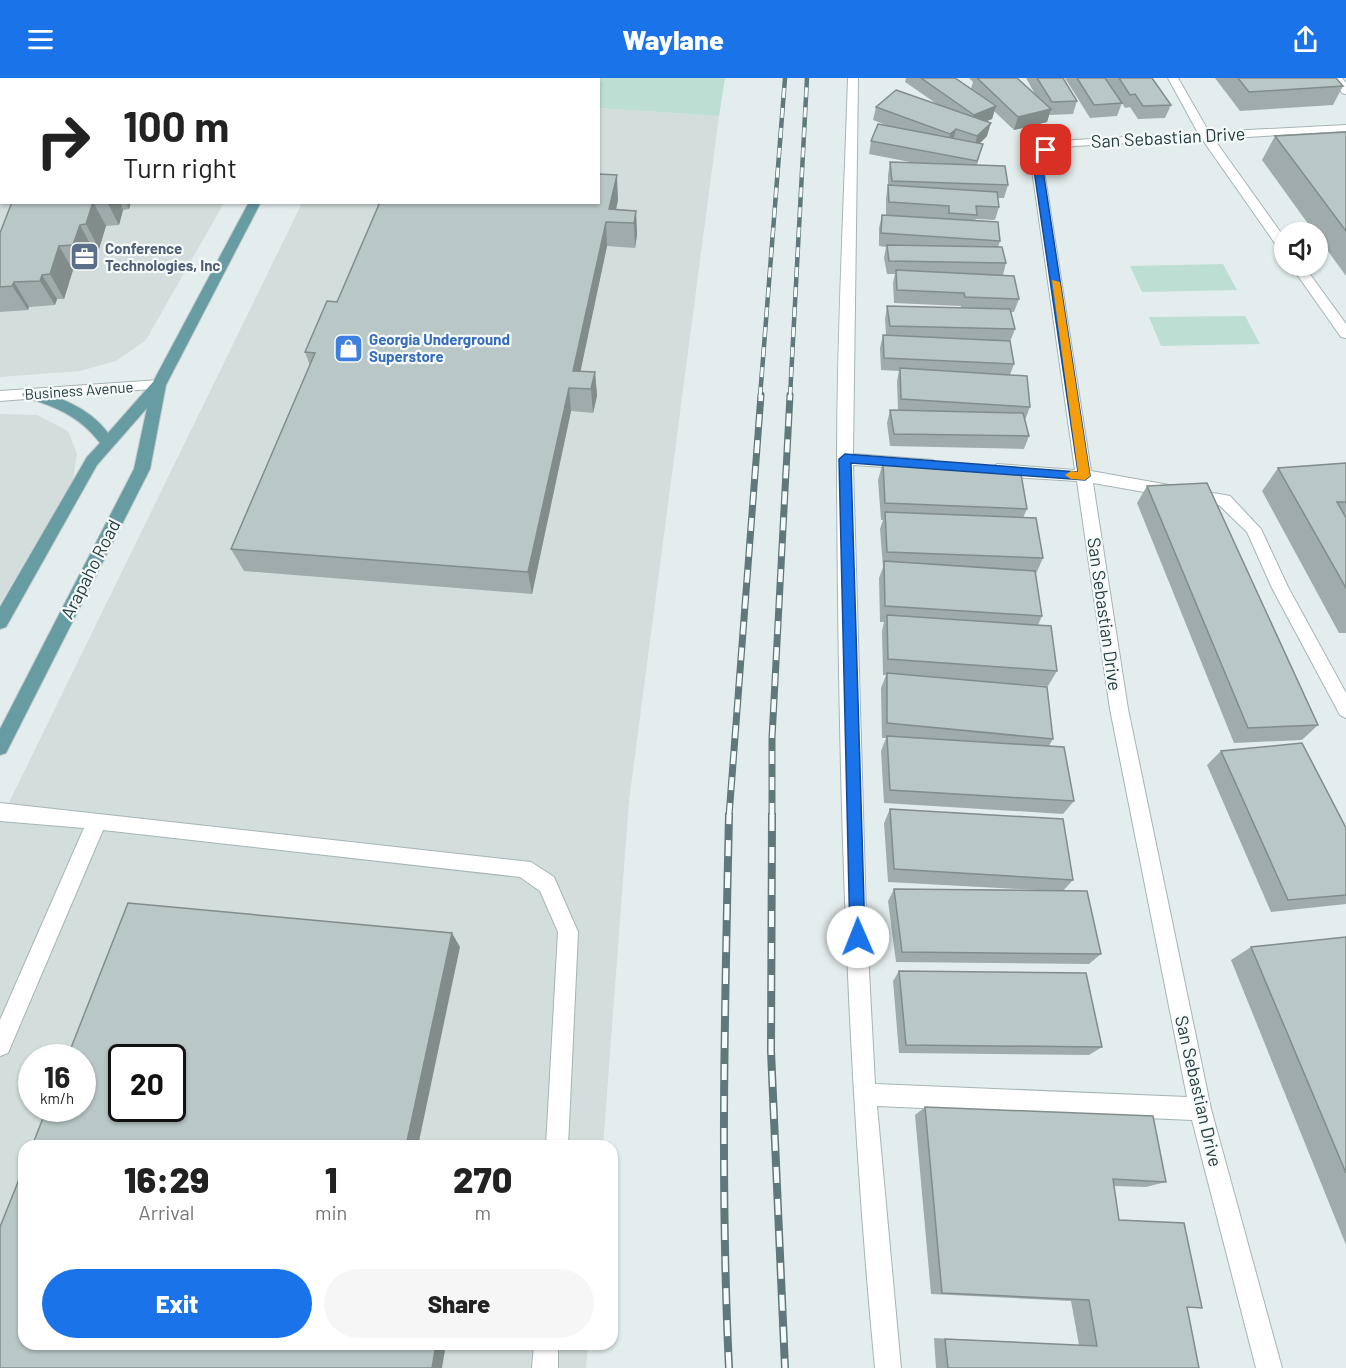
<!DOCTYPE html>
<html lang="en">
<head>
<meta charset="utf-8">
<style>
  body { margin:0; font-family:Barlow,sans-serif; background:#f6f6f6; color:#222; height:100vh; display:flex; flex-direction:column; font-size:22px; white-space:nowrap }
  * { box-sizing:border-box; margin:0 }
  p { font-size:20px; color:#767676 }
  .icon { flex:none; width:33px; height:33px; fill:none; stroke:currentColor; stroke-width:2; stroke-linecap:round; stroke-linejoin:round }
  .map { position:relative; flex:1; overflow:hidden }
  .drawer { position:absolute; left:18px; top:1062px; width:600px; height:210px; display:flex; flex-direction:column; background:#fff; border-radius:18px; box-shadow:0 2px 4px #0004 }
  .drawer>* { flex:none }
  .guide { position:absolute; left:0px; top:0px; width:600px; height:126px; box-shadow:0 2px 4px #0004; background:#fff; color:#222; overflow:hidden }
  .buttons { position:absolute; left:1274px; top:144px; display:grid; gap:12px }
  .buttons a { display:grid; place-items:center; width:54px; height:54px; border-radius:50%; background:#fff; box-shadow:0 2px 4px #0004; font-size:30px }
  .speed { position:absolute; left:18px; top:966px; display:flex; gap:12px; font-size:30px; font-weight:700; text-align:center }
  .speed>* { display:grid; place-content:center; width:78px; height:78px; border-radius:50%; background:#fff; box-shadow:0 2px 4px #0004; line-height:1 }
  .speed small { font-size:15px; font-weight:400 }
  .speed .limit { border:3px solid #111; border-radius:9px; background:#fff; color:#111 }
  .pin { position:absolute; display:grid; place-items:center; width:51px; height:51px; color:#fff; margin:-26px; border-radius:12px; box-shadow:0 3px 9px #0006 }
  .me { position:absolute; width:66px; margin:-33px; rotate:359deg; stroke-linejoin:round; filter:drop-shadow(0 0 4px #0008) }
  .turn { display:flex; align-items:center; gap:21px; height:126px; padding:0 24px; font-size:27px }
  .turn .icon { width:78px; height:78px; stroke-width:2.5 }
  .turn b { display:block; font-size:42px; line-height:51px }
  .eta { display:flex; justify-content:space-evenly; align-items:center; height:102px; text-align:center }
  .eta b { font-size:36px; font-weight:800; line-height:42px }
  .action { display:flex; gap:12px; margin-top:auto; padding:12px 24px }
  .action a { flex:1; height:69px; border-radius:36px; background:#1a73e8; color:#fff; font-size:24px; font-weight:800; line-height:69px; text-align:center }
  .action a+a { background:#f6f6f6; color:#222 }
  header { display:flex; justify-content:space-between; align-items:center; height:78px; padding:0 24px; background:#1a73e8; color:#fff; font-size:27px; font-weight:800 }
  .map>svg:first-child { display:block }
  .built { fill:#d2dddc; fill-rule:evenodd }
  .green { fill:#bdded2 }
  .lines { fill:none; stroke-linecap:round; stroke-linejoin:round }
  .minor-casing { stroke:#a6b4b5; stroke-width:2 }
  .major-casing { stroke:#c1c8c9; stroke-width:2 }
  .minor { fill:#fff; fill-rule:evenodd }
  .major { fill:#689ca3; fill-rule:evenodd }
  .rail-far2-casing { stroke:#5e787b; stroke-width:4.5 }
  .rail-far1-casing { stroke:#5e787b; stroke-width:7 }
  .rail-casing { stroke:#5e787b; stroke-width:8 }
  .rail-far2 { stroke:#f5faf9; stroke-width:3; stroke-dasharray:10; stroke-linecap:butt }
  .rail-far1 { stroke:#f5faf9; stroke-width:4.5; stroke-dasharray:13; stroke-linecap:butt }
  .rail { stroke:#f5faf9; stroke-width:5; stroke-dasharray:16; stroke-linecap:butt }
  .wall { fill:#9facab }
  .shaded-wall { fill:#828c8b }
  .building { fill:#b9c8c7; stroke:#828c8b; stroke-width:1.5; fill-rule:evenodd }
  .route { fill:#1a73e8; stroke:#114b97; stroke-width:1.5 }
  .slow { fill:#f59e0b }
  .labels { text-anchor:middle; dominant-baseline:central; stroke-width:4.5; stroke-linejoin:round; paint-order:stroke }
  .far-service-label { font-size:15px; font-weight:bold; fill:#4e5e75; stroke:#f5faf9; text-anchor:start }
  .far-shop-label { font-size:15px; font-weight:bold; fill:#366cbe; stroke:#f5faf9; text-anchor:start }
  .far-street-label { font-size:15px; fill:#233c3f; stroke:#f5faf9 }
  .street-label { font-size:18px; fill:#233c3f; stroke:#f5faf9 }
</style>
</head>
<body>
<header><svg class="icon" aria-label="menu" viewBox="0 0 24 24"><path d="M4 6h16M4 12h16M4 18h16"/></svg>Waylane<svg class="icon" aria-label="share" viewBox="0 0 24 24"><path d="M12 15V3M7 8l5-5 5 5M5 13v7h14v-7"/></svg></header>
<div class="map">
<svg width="1346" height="1290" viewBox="0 0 1346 1290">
  <rect width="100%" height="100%" fill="#e4eded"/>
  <g class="built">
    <polygon points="0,0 294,0 2,2 2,124 224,125 146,262 116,283 80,293 0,299"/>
    <path d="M599 30 719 38 629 723 603 1068H24V1266H588L586 1290H0V743L302 125 598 124ZM32 980H82V1030H32ZM122 980H172V1030H122Z"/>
    <polygon points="0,336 37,337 68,353 77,376 73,402 0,526"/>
  </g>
  <g class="green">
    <polygon points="356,0 725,0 719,38 599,30 598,2"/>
    <polygon points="1223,186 1237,212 1142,214 1130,188"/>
    <polygon points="1245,238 1260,266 1161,268 1149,239"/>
  </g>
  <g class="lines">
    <defs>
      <g id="minor">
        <path d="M848 0H858L853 376 933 382 941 387 933 392 853 387 866 836 875 1006 1187 1019 1110 631 1077 403 997 398 989 392 997 386 1075 392 1032 92 1042 70 1074 62 1198 55 1168 0H1178L1209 54 1346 47V53L1214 61 1284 159V172L1279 171 1202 61 1074 68 1051 74 1044 92 1091 393 1230 418 1261 451 1288 509 1346 615V640L1340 637 1272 510 1247 454 1219 427 1093 405 1128 631 1211 1031 1282 1290H1256L1192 1042 877 1028 901 1290H875C846 989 838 685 837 383 837 255 844 127 848 0Z"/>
        <polygon points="1332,0 1342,0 1346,5 1346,16 1342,15"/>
        <polygon points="1291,188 1304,188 1346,246 1346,260 1341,259"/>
        <polygon points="159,302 166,307 164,310 0,323 0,313"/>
        <polygon points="0,725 531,784 554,799 578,854 568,1068 546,1068 558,854 540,813 520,799 103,752 8,975 0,978 0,942 84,750 0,743"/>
        <polygon points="534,1266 558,1266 558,1290 532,1290"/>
      </g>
      <g id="major">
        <polygon points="315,0 325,0 314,2"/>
        <path d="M249 124H261L166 307 150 391 6 675 0 677V651L134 391 147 330 97 387 6 549 0 551V529L87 379 100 365C80 338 54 328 24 319L22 316 29 311C59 319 89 329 108 355L153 304Z"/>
      </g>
    </defs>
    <use href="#minor" class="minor-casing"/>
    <use href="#major" class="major-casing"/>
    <use href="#minor" class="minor"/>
    <use href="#major" class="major"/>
    <defs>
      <g id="rail-far2">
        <polyline points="760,319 785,0"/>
        <polyline points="790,319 807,0"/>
      </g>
      <g id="rail-far1">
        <polyline points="729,738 761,317"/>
        <polyline points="772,738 772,660 790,317"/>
      </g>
      <g id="rail">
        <polyline points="772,737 771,973 785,1290"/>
        <path d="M729 1290C720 1106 725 921 729 737"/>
      </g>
    </defs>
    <use href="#rail-far2" class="rail-far2-casing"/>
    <use href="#rail-far1" class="rail-far1-casing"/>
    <use href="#rail" class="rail-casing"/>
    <use href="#rail-far2" class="rail-far2"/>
    <use href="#rail-far1" class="rail-far1"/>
    <use href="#rail" class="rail"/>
  </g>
  <g class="wall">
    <polygon points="0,0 60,0 59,2 2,2 2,54 0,54"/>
    <polygon points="906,0 955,0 974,13 971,11 973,4 969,0 1017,0 1036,18 1026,0 1063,0 1077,23 1073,36 1049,37 1047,44 1014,52 994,33 992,41 986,43 987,58 980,65 983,66 977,87 1008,107 1004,120 998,120 999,129 995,142 976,141 975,142 1000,163 998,169 1006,185 1003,197 1019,221 1014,234 1011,234 1015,251 1010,264 1014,286 1010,297 1030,329 1025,342 1029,358 1024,371 890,368 887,345 890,332 898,332 897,303 899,293 881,292 880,270 883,257 886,257 885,241 887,228 961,230 961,228 894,225 893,205 895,196 887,196 884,180 886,169 879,168 879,150 882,137 886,137 886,120 888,107 888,97 890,84 915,85 869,76 871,63 891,49 873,42 876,29 937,26 905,4"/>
    <polygon points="1065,0 1152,0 1171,27 1165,40 1138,41 1130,29 1125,30 1122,25 1117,38 1090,40"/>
    <polygon points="1215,0 1336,0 1343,8 1333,27 1240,33"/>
    <polygon points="1346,54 1346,198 1317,158 1317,154 1314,154 1262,82 1275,58"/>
    <polygon points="618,122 616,132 636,133 637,157 635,170 607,168 580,293 595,294 597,318 593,335 571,333 532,516 244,493 231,471 310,288 305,274 337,224"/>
    <polygon points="12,124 131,124 129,131 123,132 119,147 106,148 99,171 93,171 87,191 73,192 64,221 57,221 55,227 29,229 28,232 0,234 0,155"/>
    <polygon points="883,384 1027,431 1023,440 1043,480 1036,496 1042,538 1038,547 1057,593 1048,608 1014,606 1053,661 1049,668 1074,723 1063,736 884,725 881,673 886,660 882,660 881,610 886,597 883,597 882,553 884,544 880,544 879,500 883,489 880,451 883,442 881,442 878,402"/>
    <polygon points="1346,385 1346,555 1339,555 1262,413 1278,390"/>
    <polygon points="1147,408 1318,647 1302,662 1234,665 1137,425"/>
    <polygon points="1221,673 1346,750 1346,826 1271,834 1207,687"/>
    <polygon points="890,731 1073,802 1063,813 1101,876 1089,886 896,884 888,823 894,811 1039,812 888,804 884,745"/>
    <polygon points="1346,859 1346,1167 1231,882 1251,869"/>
    <polygon points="899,893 1102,969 1089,977 899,975 893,903"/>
    <polygon points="925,1029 1166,1104 1146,1109 1114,1108 1119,1142 1202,1230 1187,1230 1199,1290 936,1290 934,1260 1079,1267 1071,1223 931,1216 915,1037"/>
  </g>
  <g class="shaded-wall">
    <polygon points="38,0 60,0 59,2 38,2"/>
    <polygon points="192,0 202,0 201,2 193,2"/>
    <polygon points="996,28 992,41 970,50 974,37"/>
    <polygon points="1051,31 1047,44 1014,52 1018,39"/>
    <polygon points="991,45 987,58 974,71 977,58"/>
    <polygon points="956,51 953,64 947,69 950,56"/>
    <polygon points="617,97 618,122 613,144 609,131"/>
    <polygon points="93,124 106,148 99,171 86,146"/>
    <polygon points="107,124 120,124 123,132 119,147"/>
    <polygon points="126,124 131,124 129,131"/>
    <polygon points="636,133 637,157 635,170 634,145"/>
    <polygon points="606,144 607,168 577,310 573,293"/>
    <polygon points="80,147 93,171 87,191 73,167"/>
    <polygon points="59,168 73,192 64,221 50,196"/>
    <polygon points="42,197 57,221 55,227 40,203"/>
    <polygon points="14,204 29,229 28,232 12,208"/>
    <polygon points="595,294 597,318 593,335 591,311"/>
    <polygon points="569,310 571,333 532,516 528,494"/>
    <polygon points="452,855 460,869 418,1068 406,1068"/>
    <polygon points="436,1266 446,1266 442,1290 432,1290"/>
  </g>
  <g class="building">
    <polygon points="0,0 38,0 38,2 2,2 2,28 0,28"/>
    <polygon points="118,0 181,0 180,2 117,2"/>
    <polygon points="921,0 955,0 996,28 974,37"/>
    <polygon points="977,0 1017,0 1051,31 1018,39"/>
    <polygon points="1037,0 1063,0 1077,23 1052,24"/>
    <polygon points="1077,0 1105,0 1122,25 1094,27"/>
    <polygon points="1119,0 1152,0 1171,27 1143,28 1135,16 1130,17"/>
    <polygon points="1238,0 1336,0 1343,8 1249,14"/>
    <polygon points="896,12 991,45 977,58 956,51 950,56 876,29"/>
    <polygon points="878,46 983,66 977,83 871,63"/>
    <polygon points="1346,54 1346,153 1275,58"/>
    <polygon points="890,84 1005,88 1008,107 892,103"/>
    <polygon points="598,96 617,97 609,131 636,133 634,145 606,144 573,293 595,294 591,311 569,310 528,494 231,471 315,275 305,274 327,223 337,224 380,124 598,124"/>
    <polygon points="888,107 997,114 999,129 976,128 977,137 949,135 949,128 889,124"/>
    <polygon points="12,124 93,124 86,146 80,147 73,167 59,168 50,196 42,197 40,203 14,204 12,208 0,209 0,155"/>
    <polygon points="882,137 998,144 1000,163 881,155"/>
    <polygon points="887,167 1002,169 1006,185 889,183"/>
    <polygon points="896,192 1014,198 1019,221 965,219 964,215 897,212"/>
    <polygon points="887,228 1010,231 1015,251 890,248"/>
    <polygon points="883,257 1010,263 1014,286 884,280"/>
    <polygon points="900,290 1027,298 1030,329 901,321"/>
    <polygon points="890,332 1023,335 1029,358 894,356"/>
    <polygon points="883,384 1020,390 1027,431 885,425"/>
    <polygon points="1346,385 1346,424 1337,424 1346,440 1346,510 1278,390"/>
    <polygon points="1207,405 1318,647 1248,650 1147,408"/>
    <polygon points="885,434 1036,440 1043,480 887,474"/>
    <polygon points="884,483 1035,493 1042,538 885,528"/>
    <polygon points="887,537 1051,548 1057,593 888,581"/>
    <polygon points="887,595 1047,609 1053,661 887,645"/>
    <polygon points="887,658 1064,669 1074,723 890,712"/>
    <polygon points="1302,665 1346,750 1346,817 1288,822 1221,673"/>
    <polygon points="890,731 1063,741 1073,802 894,791"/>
    <polygon points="894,811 1087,813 1101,876 902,874"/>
    <path d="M128 825 452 855 406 1068H32L47 1030H82V980H67ZM122 980H172V1030H122Z"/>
    <polygon points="1346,859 1346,1095 1251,869"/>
    <polygon points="899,893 1086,895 1102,969 906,967"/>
    <polygon points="925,1029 1153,1038 1166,1104 1113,1101 1119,1142 1184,1145 1202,1230 1187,1229 1199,1290 948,1290 945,1261 1097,1268 1089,1222 942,1215"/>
    <polygon points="24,1089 24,1266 436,1266 432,1290 0,1290 0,1149"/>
  </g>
  <polygon class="route" points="1046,69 1051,72 1043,92 1090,398 1085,402 851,385 865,859 863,864 858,867 852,864 850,859 839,381 845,376 1078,394 1034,92 1042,72"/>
  <polygon class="slow" points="1052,202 1060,204 1090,398 1085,402 1071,401 1065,397 1071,393 1078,394"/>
  <defs>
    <symbol id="office-square" viewBox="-11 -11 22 22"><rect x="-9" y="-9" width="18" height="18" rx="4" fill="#5c6f8a" stroke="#f5faf9"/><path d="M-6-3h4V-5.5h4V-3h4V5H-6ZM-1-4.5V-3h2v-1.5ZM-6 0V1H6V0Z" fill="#fff"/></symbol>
    <symbol id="shop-square" viewBox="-11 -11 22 22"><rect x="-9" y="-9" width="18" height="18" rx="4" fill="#3f7fe0" stroke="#f5faf9"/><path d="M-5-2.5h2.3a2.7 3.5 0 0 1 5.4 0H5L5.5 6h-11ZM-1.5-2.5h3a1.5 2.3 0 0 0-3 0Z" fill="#fff"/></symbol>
  </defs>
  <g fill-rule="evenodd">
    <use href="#office-square" x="68" y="162" width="33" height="33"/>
    <use href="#shop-square" x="332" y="254" width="33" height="33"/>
  </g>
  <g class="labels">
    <g class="far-service-label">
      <text x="105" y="170">Conference<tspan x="105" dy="17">Technologies, Inc</tspan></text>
    </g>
    <g class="far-shop-label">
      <text x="369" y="261">Georgia Underground<tspan x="369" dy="17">Superstore</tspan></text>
    </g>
    <g class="far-street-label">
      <text transform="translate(79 312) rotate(-4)">Business Avenue</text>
    </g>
    <g class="street-label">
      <text transform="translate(1168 59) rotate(-3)">San Sebastian Drive</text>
      <text transform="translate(90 491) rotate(-63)">Arapaho Road</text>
      <text transform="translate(1105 536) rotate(82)">San Sebastian Drive</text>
      <text transform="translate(1199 1013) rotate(77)">San Sebastian Drive</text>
    </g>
  </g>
</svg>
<div class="buttons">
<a><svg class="icon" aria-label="sound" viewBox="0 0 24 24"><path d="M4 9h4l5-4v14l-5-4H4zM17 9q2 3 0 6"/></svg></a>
</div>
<div class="speed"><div>16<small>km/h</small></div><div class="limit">20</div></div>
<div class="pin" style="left:1046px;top:72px;background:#d93025"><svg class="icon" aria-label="arrive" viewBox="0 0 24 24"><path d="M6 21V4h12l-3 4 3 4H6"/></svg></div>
<svg class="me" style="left:858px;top:859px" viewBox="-20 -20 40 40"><circle r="19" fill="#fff"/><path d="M0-13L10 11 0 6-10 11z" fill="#1a73e8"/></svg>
<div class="guide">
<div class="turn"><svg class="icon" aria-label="right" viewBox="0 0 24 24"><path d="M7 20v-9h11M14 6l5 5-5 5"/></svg><div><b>100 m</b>Turn right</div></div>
</div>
<section class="drawer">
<div class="eta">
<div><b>16:29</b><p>Arrival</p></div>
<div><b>1</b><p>min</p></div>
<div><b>270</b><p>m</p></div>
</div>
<div class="action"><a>Exit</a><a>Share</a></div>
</section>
</div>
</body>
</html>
